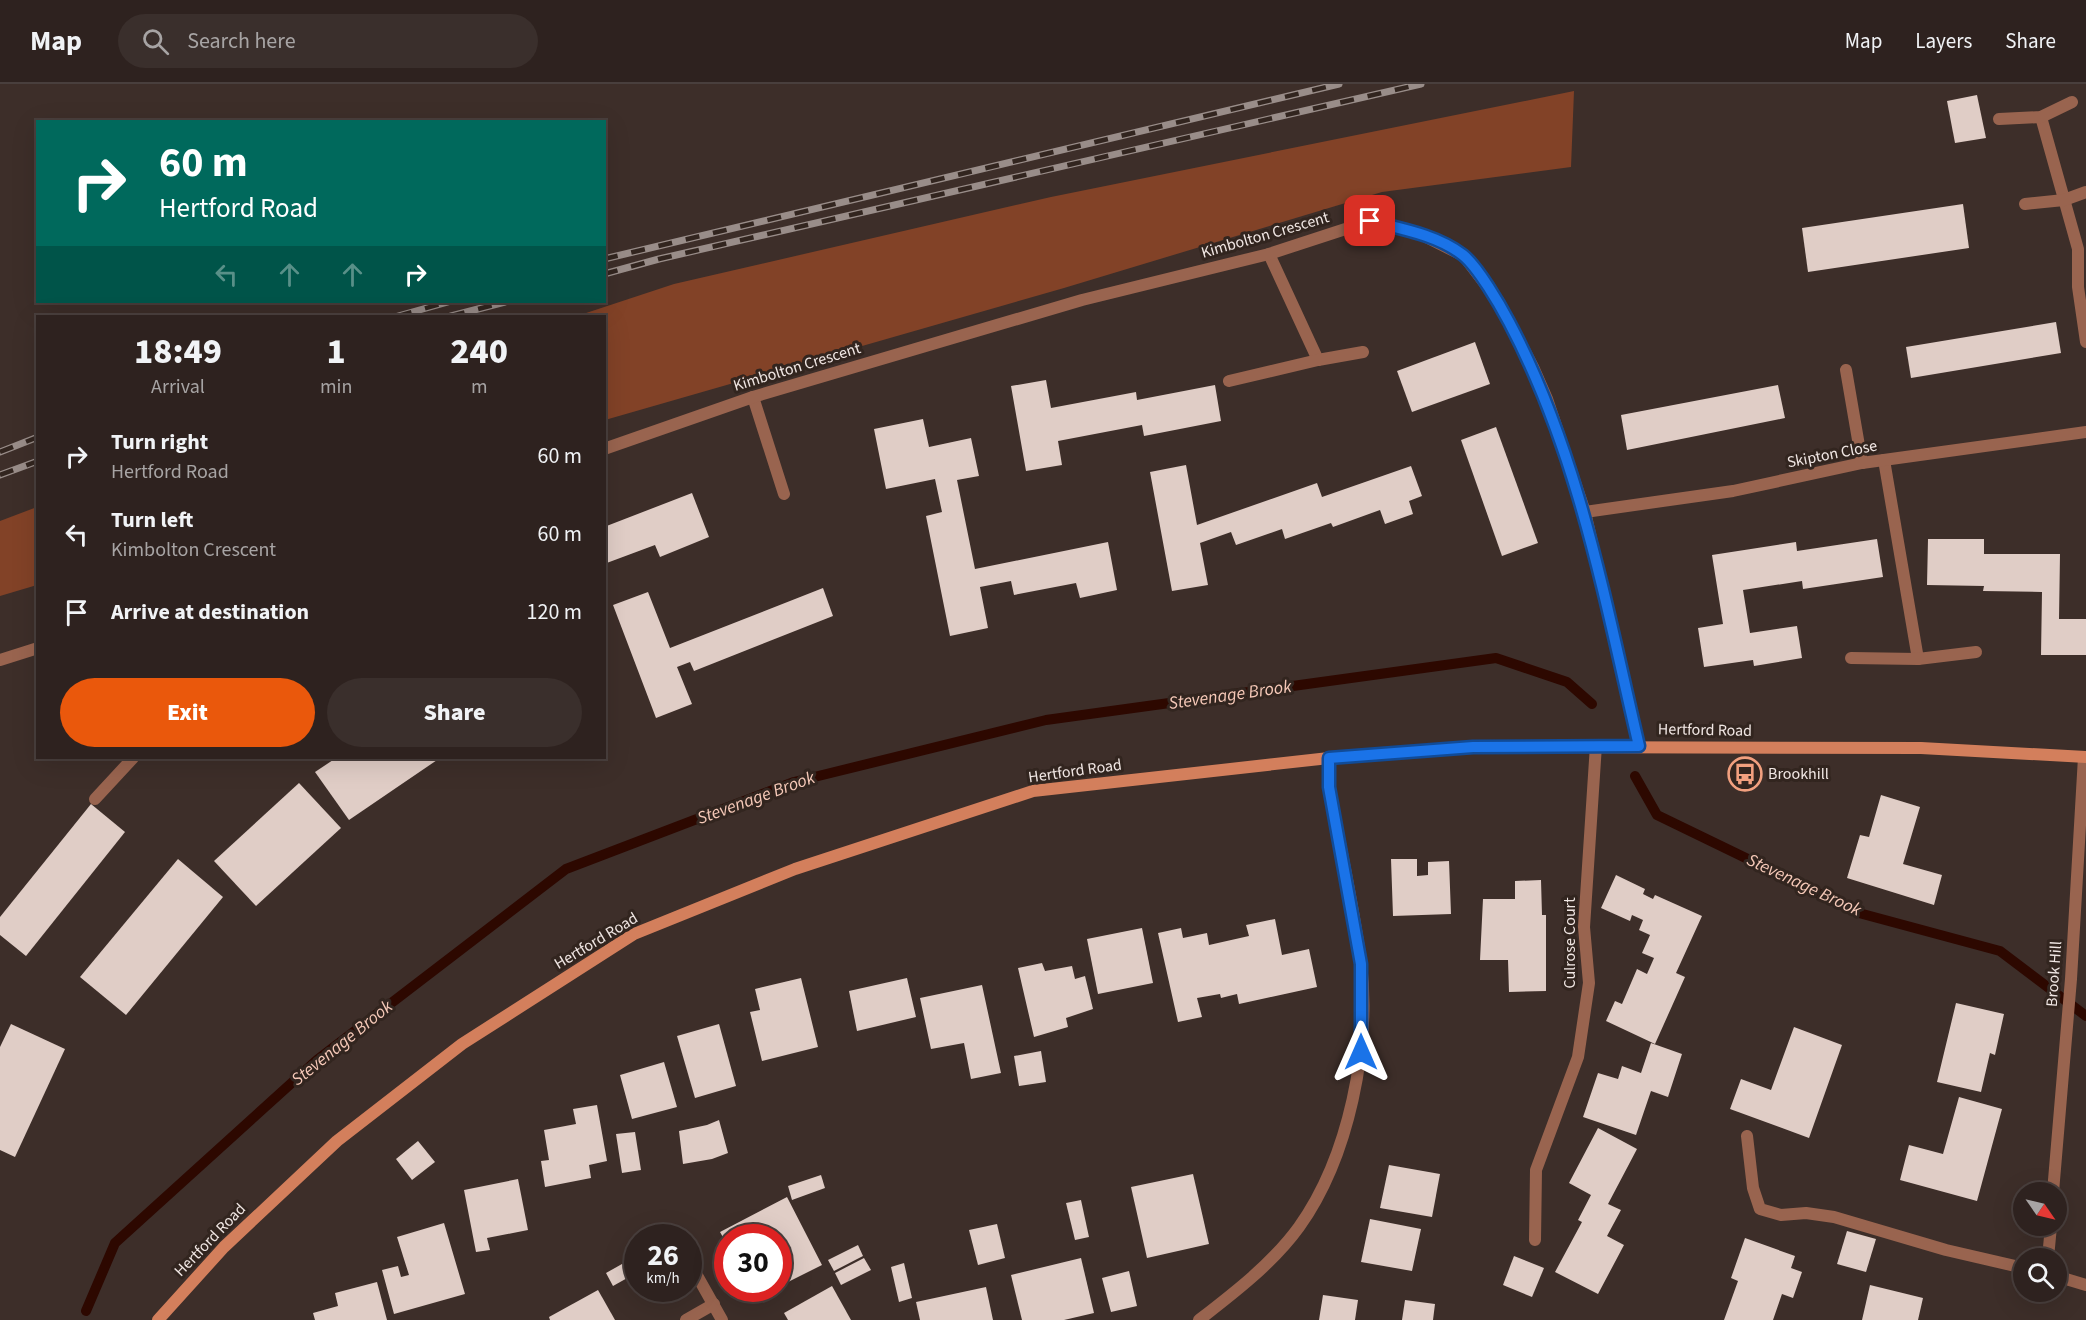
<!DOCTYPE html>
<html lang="en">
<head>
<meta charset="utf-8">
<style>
  body { margin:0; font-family:"Source Sans 3",sans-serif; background:#3a2f2c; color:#f1f3f6; height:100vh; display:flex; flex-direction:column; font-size:22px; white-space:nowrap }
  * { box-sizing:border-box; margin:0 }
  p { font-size:20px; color:#a7a4a4 }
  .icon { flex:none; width:33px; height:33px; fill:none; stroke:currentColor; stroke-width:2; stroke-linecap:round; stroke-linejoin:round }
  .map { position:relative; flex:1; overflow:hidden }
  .drawer { position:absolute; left:36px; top:231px; width:570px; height:444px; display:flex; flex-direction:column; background:#2e221f; border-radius:0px; box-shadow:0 6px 24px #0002,0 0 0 2px #493f3d }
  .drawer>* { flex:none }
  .top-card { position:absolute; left:36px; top:36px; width:570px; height:183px; border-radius:0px; box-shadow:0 6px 24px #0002,0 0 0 2px #493f3d; background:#00695c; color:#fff; overflow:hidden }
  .needle { width:39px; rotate:124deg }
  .controls { position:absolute; left:2013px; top:1098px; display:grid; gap:12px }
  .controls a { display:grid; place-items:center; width:54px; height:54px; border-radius:50%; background:#2e221f; box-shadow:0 6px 24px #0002,0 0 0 2px #493f3d; font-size:30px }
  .speed { position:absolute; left:624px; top:1140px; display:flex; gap:12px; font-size:30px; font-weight:700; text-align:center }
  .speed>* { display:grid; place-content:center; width:78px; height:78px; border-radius:50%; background:#2e221f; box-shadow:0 6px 24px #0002,0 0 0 2px #493f3d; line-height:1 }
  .speed small { font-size:15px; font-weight:400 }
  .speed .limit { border:9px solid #d22; background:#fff; color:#111 }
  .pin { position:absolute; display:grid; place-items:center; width:51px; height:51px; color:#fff; margin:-26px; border-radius:12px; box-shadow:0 3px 9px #0006 }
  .me { position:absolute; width:66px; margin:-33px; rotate:0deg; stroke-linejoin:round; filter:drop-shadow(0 0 4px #0008) }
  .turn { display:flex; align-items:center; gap:21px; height:126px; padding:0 24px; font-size:27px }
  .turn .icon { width:78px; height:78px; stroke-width:2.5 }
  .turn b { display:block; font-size:42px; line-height:51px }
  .lanes { display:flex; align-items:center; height:57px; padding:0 24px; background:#0003; justify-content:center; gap:30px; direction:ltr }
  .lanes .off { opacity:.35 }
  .eta { display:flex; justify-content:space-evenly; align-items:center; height:102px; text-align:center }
  .eta b { font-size:36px; font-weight:800; line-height:42px }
  .button { display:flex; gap:12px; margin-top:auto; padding:12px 24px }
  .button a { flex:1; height:69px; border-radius:36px; background:#ea580c; color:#fff; font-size:24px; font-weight:800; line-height:69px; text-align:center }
  .button a+a { background:#3a2f2c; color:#f1f3f6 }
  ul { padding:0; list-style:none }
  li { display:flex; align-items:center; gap:18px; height:78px; padding:0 24px }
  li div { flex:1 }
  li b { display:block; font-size:22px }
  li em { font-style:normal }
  header { display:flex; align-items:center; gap:36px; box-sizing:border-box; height:84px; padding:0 30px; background:#2e221f; border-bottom:2px solid #493f3d }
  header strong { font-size:28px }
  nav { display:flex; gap:33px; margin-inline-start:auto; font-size:21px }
  .search { width:420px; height:54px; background:#3a2f2c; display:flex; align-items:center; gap:15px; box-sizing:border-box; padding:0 21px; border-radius:33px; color:#a7a4a4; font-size:22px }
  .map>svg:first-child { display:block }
  .green { fill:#824227 }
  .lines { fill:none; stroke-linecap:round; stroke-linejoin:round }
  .stream { stroke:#2d0800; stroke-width:10 }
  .building { fill:#e0cdc6 }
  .lane { stroke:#99644f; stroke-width:12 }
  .street { stroke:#99644f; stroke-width:12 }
  .secondary { stroke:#d37f5c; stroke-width:12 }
  .rail-casing { stroke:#998d89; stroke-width:7 }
  .rail { stroke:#32251f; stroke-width:4.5; stroke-dasharray:14; stroke-linecap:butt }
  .route-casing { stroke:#114b97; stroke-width:15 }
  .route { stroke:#1a73e8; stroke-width:10 }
  .labels { text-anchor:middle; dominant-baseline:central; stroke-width:6; stroke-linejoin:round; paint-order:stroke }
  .street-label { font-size:16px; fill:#f0e6e3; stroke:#32251f }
  .poi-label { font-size:16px; fill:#f0e6e3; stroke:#32251f; text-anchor:start }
  .water-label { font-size:18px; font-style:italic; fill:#f6c9b8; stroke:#32251f }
</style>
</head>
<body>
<header>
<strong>Map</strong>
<div class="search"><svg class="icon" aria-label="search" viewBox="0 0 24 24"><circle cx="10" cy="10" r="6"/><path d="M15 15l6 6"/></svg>Search here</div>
<nav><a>Map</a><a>Layers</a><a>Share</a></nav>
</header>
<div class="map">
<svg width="2086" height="1236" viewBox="0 0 2086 1236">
  <rect width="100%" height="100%" fill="#3d2e29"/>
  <g class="green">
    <polygon points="1574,7 1571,83 1382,108 1064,204 605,336 604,232 577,232 674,200 1051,113"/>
    <polygon points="37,423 37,501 0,512 0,437"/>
  </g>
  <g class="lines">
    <g class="stream">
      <polyline points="1635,692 1657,731 1859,829 2000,867 2086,932"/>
      <polyline points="86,1227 115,1159 317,976 566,785 794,698 1046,636 1496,574 1567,598 1592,620"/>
    </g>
  </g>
  <g class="building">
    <polygon points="1977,11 1986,54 1955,59 1947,17"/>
    <polygon points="1963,120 1969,164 1808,188 1802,144"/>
    <polygon points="2056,238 2061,269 1911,294 1906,263"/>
    <polygon points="1475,258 1490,300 1412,328 1397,287"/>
    <polygon points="1046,296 1051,324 1136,308 1137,316 1215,301 1221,337 1144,352 1142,341 1058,357 1062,381 1026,387 1011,302"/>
    <polygon points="1778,301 1785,334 1627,366 1621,331"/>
    <polygon points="923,335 929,363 971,354 979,392 957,396 975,485 1108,458 1117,506 1080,514 1076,499 1014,511 1011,497 980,503 988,544 950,552 926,432 942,428 935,395 886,405 874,345"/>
    <polygon points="1496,343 1538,459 1502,472 1461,356"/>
    <polygon points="1186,381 1197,441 1317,399 1322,413 1411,382 1422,412 1409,417 1413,430 1385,440 1380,426 1333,443 1331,439 1285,455 1282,445 1236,461 1231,448 1200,459 1208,501 1172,507 1150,388"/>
    <polygon points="692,409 709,453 660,473 655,461 604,480 604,443"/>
    <polygon points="1877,455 1883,493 1803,505 1802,497 1743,506 1750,549 1797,542 1802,574 1754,582 1753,576 1704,583 1698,544 1723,540 1712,471 1796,458 1797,467"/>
    <polygon points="1928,455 1984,455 1984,470 2060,470 2059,535 2086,535 2086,571 2041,571 2042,508 1983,507 1984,502 1927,501"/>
    <polygon points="823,504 833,532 694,587 690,578 677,583 692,620 656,634 613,521 648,508 670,564"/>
    <polygon points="336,674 440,674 349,736 315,688"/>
    <polygon points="299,699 341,744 256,822 214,777"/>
    <polygon points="1881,711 1920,723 1903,780 1942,791 1934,821 1847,794 1860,751 1869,753"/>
    <polygon points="91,720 125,748 26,872 0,851 0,833"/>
    <polygon points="178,775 223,813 126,931 80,893"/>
    <polygon points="1391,775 1417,775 1417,792 1428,791 1428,778 1449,777 1451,830 1393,832"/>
    <polygon points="1616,791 1645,805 1643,810 1653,815 1655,811 1702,832 1676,889 1685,893 1655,960 1606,937 1615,917 1622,920 1637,885 1647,890 1654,874 1642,869 1650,851 1639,846 1643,836 1632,831 1630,837 1601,824"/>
    <polygon points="1541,796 1542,831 1546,831 1546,907 1509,908 1508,876 1480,876 1483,815 1515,815 1515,797"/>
    <polygon points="1275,835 1282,871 1309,865 1317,903 1239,920 1237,910 1221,914 1220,910 1197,914 1202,933 1178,938 1158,849 1181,844 1183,854 1207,849 1209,861 1249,852 1246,841"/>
    <polygon points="1142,844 1153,899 1098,910 1087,855"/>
    <polygon points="1042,879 1045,887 1072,882 1075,895 1085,892 1093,925 1066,934 1068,943 1034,953 1018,884"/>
    <polygon points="801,894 818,963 762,977 750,928 760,926 755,905"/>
    <polygon points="907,894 916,933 857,947 849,907"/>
    <polygon points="982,901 1001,989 971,995 964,959 931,965 920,914"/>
    <polygon points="1956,919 2004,930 1995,971 1990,969 1981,1008 1937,998"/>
    <polygon points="11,940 65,965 15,1073 0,1066 0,963"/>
    <polygon points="719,940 736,1002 695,1014 677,952"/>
    <polygon points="1794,943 1842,961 1809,1054 1730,1025 1741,995 1771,1006"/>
    <polygon points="1651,959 1682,970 1668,1013 1651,1007 1636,1051 1583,1033 1598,989 1618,995 1622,982 1641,989"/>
    <polygon points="1041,967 1046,998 1019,1002 1014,972"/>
    <polygon points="664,978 677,1023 632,1035 620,991"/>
    <polygon points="1959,1013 2002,1025 1977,1117 1900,1096 1909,1061 1943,1070"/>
    <polygon points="597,1021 607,1077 589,1081 591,1094 545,1103 541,1077 549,1076 544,1046 576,1040 573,1025"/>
    <polygon points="719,1036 728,1069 712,1075 683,1080 679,1047 707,1041"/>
    <polygon points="1598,1044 1637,1065 1608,1120 1621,1126 1607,1152 1624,1161 1598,1210 1555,1188 1582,1138 1578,1136 1591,1111 1569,1099"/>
    <polygon points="635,1048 641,1086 622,1089 616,1050"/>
    <polygon points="418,1057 435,1078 412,1096 396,1075"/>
    <polygon points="1389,1081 1440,1090 1432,1133 1380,1124"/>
    <polygon points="1193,1090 1209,1160 1147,1174 1131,1103"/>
    <polygon points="821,1091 825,1104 792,1116 788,1102"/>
    <polygon points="518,1095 528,1146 487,1154 490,1166 476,1168 464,1106"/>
    <polygon points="787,1113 822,1181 778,1203 778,1154 728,1154 728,1162 720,1148"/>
    <polygon points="1081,1116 1089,1153 1075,1156 1066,1119"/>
    <polygon points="1370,1135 1421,1145 1412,1187 1361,1178"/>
    <polygon points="444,1139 465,1210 394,1230 382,1186 398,1182 401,1193 409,1191 397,1153"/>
    <polygon points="997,1140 1005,1174 978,1181 969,1146"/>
    <polygon points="1847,1147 1876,1155 1866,1188 1837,1180"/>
    <polygon points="1745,1154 1795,1172 1791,1184 1802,1188 1793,1214 1782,1210 1773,1236 1724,1236 1738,1197 1731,1194"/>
    <polygon points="858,1161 863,1172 834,1187 828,1176"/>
    <polygon points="638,1171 638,1188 613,1202 606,1189"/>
    <polygon points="1514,1172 1544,1184 1532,1213 1503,1201"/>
    <polygon points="864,1174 871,1186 841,1201 835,1189"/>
    <polygon points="1081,1174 1094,1229 1064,1236 1022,1236 1011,1191"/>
    <polygon points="904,1179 912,1214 899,1218 891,1183"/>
    <polygon points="1129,1187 1137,1222 1111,1228 1102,1194"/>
    <polygon points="377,1198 387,1236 315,1236 313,1229 338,1222 335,1209"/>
    <polygon points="1870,1201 1923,1214 1918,1236 1862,1236"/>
    <polygon points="832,1202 851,1236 788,1236 784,1229"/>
    <polygon points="986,1203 993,1236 920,1236 916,1218"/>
    <polygon points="751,1204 775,1204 756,1215"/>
    <polygon points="598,1206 615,1236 550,1236 549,1233"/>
    <polygon points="1323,1211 1358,1216 1355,1236 1319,1236"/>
    <polygon points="1405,1216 1435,1220 1433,1236 1402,1236"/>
  </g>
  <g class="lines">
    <g class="lane">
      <polyline points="2041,33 2078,165 2078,203 2086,258"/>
      <polyline points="1999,35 2041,33 2072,18"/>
      <polyline points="2025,120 2064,116 2086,108"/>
      <polyline points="1269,170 1318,276"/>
      <polyline points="1846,286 1862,379"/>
      <polyline points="1229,297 1318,276 1363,268"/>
      <polyline points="753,313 784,410"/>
      <polyline points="1884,376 1918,575"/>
      <polyline points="1851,574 1918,575 1976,568"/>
      <polyline points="95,715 133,674"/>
    </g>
    <g class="street">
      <polyline points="604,365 753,313 1082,216 1269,170 1370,137 1418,149 1464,172 1499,218 1533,283 1547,315 1585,428 1639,662"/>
      <polyline points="1585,428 1733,407 1862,379 2086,348"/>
      <polyline points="0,576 38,564"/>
      <polyline points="1747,1052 1753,1104 1760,1125 1781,1131 1806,1129 1834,1133 1946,1166 2024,1184"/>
      <polyline points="2053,1108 2071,895 2084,673"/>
      <polyline points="1535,1156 1536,1086 1578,973 1589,899 1584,843 1596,661"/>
      <polyline points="2048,1174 2051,1142"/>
      <polyline points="690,1179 722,1236"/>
      <polyline points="2056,1192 2086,1201"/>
      <polyline points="686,1236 714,1220"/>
      <path d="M1199 1236C1234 1209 1273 1179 1299 1143 1349 1073 1371 963 1361 878 1353 819 1340 761 1329 703V674"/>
    </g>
    <polyline class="secondary" points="158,1236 224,1163 337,1057 462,960 634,850 795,785 1033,707 1329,674 1473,663 1921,664 2086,673"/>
    <defs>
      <g id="rail">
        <polyline points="604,175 1339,0"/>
        <polyline points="604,190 659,175 1421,0"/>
        <polyline points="398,232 448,218"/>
        <polyline points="451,232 505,218"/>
        <polyline points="0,368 38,353"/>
        <polyline points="0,391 38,377"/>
      </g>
    </defs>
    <use href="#rail" class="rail-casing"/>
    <use href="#rail" class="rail"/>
  </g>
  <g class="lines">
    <defs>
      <path id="route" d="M1361 968V880L1329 703V674L1473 663 1639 662C1605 517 1579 370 1509 238 1500 221 1478 183 1463 171 1437 151 1402 145 1370 137"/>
    </defs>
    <use href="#route" class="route-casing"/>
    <use href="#route" class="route"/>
  </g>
  <defs>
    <symbol id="bus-ring" viewBox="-11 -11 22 22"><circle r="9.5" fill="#32251f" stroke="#f2a07f" stroke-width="1.5"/><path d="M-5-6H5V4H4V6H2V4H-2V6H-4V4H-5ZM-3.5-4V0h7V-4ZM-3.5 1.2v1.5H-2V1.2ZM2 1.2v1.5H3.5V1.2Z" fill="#f2a07f"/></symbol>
  </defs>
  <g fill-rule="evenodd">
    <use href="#bus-ring" x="1726" y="671" width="38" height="38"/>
  </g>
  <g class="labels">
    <g class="street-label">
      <text transform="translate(1265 151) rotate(-16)">Kimbolton Crescent</text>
      <text transform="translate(797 283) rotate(-17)">Kimbolton Crescent</text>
      <text transform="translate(1832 370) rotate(-11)">Skipton Close</text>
      <text transform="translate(1705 646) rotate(1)">Hertford Road</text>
      <text transform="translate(1075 687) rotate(-8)">Hertford Road</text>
      <text transform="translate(596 857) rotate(-31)">Hertford Road</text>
      <text transform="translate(1570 859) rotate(-90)">Culrose Court</text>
      <text transform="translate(2054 890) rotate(-86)">Brook Hill</text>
      <text transform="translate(210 1156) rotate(-46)">Hertford Road</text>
    </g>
    <g class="poi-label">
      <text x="1768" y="690">Brookhill</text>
    </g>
    <g class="water-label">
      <text transform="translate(1230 611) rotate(-8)">Stevenage Brook</text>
      <text transform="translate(756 714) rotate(-20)">Stevenage Brook</text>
      <text transform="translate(1804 801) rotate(25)">Stevenage Brook</text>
      <text transform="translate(342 959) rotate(-39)">Stevenage Brook</text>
    </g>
  </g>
</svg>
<div class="controls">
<a><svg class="needle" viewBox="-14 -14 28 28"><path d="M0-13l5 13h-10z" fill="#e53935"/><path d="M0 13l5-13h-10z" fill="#a7a4a4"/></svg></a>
<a><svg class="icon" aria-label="search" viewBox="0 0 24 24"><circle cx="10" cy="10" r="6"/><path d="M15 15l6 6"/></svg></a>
</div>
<div class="speed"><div>26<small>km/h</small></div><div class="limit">30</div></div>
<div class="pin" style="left:1370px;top:137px;background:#d93025"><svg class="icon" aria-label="arrive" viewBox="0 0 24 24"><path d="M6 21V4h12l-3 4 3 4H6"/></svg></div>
<svg class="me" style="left:1361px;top:968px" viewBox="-20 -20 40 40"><path d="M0-17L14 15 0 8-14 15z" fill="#1a73e8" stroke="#fff" stroke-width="4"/></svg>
<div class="top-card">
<div class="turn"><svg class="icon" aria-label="right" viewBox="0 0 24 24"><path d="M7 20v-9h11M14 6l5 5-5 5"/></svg><div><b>60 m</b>Hertford Road</div></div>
<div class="lanes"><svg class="icon off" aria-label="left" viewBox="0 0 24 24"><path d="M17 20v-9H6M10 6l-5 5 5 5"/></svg><svg class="icon off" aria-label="ahead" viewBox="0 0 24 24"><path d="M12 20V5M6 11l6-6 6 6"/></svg><svg class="icon off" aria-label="ahead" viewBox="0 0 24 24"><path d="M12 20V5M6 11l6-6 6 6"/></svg><svg class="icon" aria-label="right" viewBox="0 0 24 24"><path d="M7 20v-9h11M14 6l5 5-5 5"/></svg></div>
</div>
<section class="drawer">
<div class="eta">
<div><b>18:49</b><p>Arrival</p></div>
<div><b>1</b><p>min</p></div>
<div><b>240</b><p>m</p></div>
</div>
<ul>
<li><svg class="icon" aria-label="right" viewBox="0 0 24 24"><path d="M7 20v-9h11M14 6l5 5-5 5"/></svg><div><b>Turn right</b><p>Hertford Road</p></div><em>60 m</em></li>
<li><svg class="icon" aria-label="left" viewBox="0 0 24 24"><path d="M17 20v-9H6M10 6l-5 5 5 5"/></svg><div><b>Turn left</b><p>Kimbolton Crescent</p></div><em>60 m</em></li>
<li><svg class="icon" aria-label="arrive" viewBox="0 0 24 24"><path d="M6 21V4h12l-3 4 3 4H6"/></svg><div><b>Arrive at destination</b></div><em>120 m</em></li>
</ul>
<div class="button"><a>Exit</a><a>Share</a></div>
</section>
</div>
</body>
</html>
